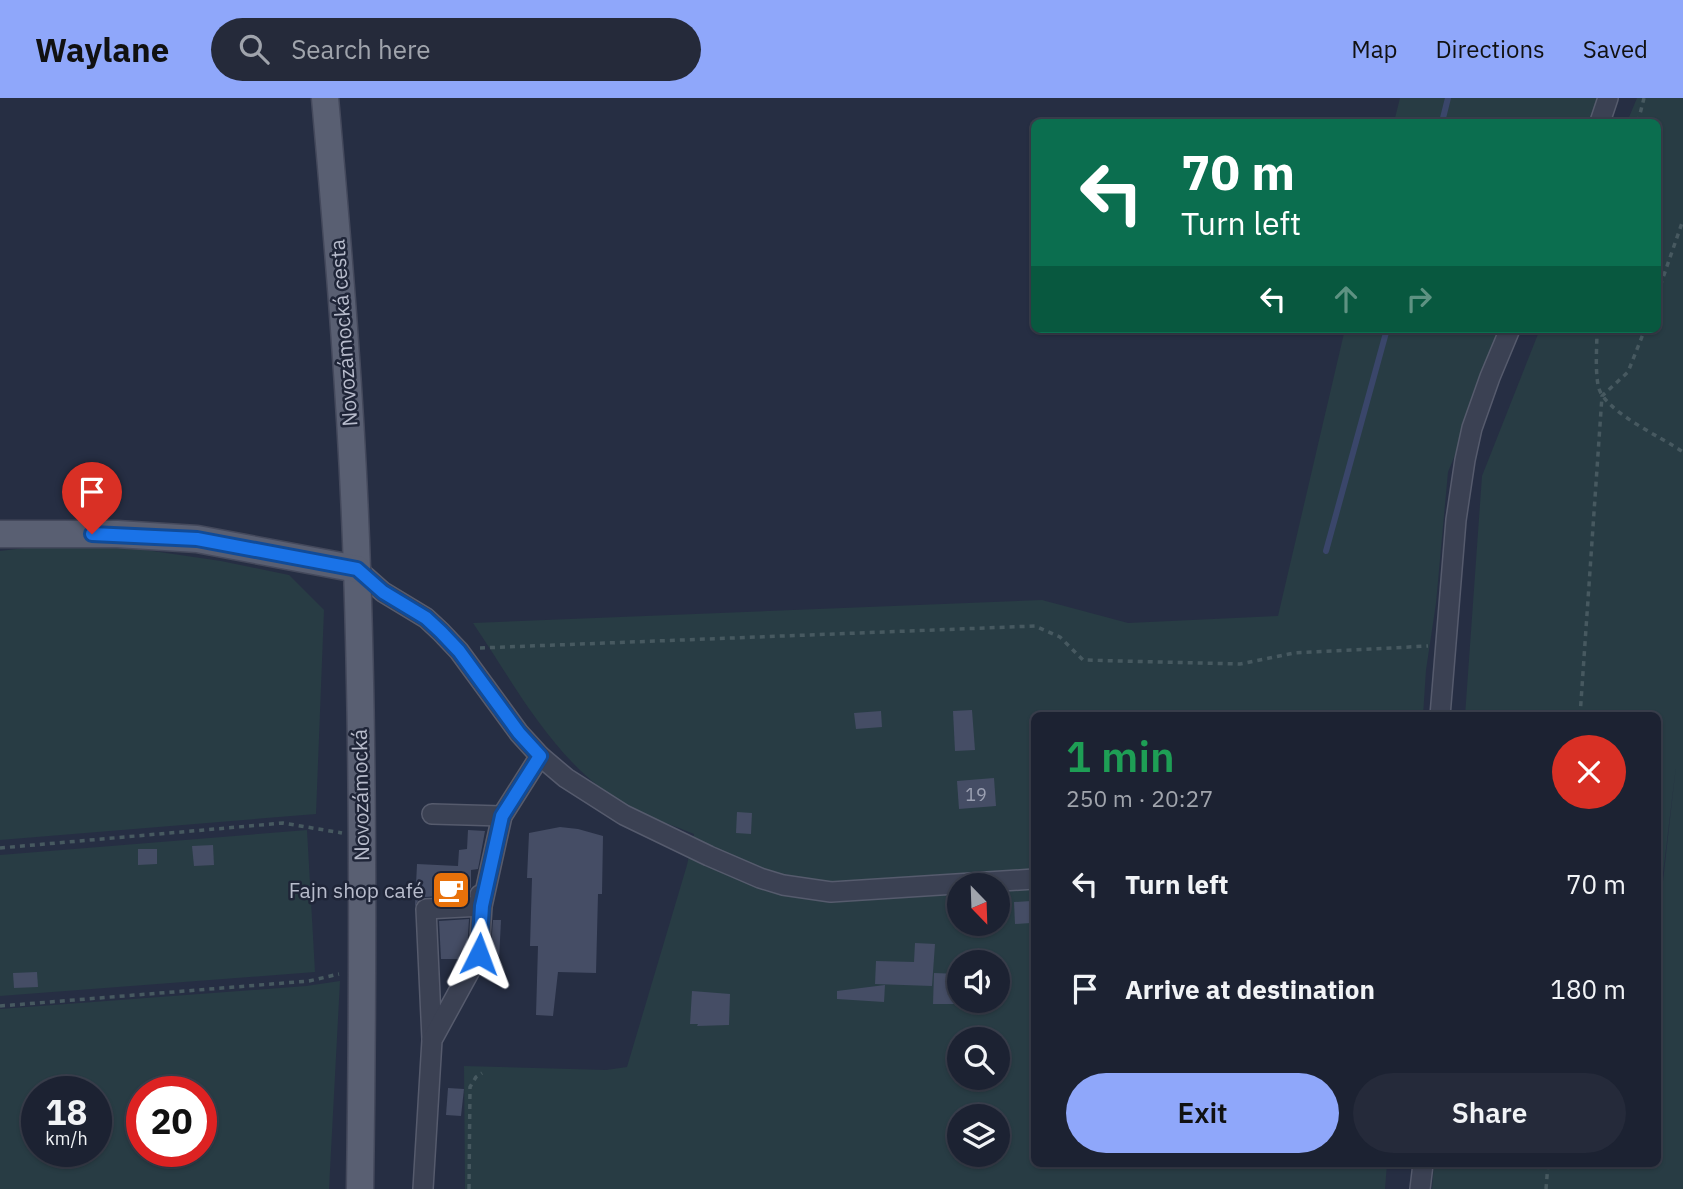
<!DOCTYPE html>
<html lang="en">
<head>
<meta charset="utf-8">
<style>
  body { margin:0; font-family:"IBM Plex Sans",sans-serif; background:#252a3a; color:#f1f3f6; height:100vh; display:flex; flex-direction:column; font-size:26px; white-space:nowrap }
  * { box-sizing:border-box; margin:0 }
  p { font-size:23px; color:#a0a4ac }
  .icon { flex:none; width:38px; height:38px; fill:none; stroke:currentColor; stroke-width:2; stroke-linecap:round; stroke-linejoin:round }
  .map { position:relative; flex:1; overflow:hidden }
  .sheet { position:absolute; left:1031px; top:614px; width:630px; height:455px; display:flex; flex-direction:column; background:#1c2232; border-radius:10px; box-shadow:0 2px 5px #0004,0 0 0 2px #3a3f4d }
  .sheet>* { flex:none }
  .banner { position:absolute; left:1031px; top:21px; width:630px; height:214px; border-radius:10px; box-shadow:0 2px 5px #0004,0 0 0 2px #3a3f4d; background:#0b6e4f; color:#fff; overflow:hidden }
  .needle { width:46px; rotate:157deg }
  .tools { position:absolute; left:947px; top:775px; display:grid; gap:14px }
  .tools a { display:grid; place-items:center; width:63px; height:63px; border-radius:50%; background:#1c2232; box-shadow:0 2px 5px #0004,0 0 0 2px #3a3f4d; font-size:35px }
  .speed { position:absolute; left:21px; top:978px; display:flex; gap:14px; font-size:35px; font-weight:700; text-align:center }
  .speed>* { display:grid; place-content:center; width:91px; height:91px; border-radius:50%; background:#1c2232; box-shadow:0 2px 5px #0004,0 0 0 2px #3a3f4d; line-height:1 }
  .speed small { font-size:18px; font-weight:400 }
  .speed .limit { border:10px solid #d22; background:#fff; color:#111 }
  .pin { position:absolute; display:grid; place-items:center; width:60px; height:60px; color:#fff; margin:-72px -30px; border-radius:50% 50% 50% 0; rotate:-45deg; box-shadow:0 0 7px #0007 }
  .pin .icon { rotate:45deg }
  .me { position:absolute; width:77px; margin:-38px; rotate:3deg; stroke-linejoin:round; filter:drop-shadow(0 0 5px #0008) }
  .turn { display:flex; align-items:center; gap:24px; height:147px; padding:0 35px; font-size:32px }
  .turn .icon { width:91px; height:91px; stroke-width:2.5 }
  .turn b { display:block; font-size:49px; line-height:60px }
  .lanes { display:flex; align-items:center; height:66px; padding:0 35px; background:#0003; justify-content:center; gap:35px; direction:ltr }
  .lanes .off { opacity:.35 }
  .round { display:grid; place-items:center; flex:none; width:74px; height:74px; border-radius:37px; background:#252a3a }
  .overview { display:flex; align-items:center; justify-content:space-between; height:119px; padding:0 35px }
  h1 { font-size:42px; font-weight:600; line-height:52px; color:#1e9e55 }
  .button { display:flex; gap:14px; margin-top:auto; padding:14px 35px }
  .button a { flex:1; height:80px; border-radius:42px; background:#8fa7fa; color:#111; font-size:28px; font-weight:600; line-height:80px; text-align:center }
  .button a+a { background:#252a3a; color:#f1f3f6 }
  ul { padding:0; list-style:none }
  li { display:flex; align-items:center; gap:21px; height:105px; padding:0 35px }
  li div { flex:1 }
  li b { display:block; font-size:26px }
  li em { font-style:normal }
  header { display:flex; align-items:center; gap:42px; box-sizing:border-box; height:98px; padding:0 35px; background:#8fa7fa; color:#111 }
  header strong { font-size:33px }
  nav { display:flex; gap:38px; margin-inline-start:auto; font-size:24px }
  .search { width:490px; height:63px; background:#252a3a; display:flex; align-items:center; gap:18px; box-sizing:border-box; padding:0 24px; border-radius:38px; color:#a0a4ac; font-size:26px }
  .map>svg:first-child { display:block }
  .green { fill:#283c44; fill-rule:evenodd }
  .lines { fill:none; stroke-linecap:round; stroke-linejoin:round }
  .stream { stroke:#3a466a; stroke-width:6 }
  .building { fill:#454d65 }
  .minor-casing { stroke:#565b6d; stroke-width:22 }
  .major-casing { stroke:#44495c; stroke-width:29 }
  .path { stroke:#475960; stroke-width:3.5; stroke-dasharray:5 5; stroke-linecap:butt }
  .minor { stroke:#3b4153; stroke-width:19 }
  .major { stroke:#595f72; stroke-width:26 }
  .route-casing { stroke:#114b97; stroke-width:18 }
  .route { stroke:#1a73e8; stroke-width:12 }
  .labels { text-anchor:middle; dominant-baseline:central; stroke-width:5; stroke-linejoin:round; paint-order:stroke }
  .number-label { font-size:18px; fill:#9ba0b2 }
  .street-label { font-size:21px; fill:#b8bccc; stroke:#1f2538 }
  .poi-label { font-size:21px; fill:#b8bccc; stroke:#1f2538; text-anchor:end }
</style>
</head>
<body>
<header>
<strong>Waylane</strong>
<div class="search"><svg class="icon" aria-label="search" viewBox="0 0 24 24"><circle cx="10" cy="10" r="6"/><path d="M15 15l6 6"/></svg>Search here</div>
<nav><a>Map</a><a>Directions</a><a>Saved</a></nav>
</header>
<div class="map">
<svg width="1683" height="1091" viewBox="0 0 1683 1091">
  <rect width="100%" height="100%" fill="#262e43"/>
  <g class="green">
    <polygon points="1400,0 1601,0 1592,24 1394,24"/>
    <polygon points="1637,0 1683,0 1683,1091 1432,1091 1434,1066 1657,1066 1657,836 1676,668 1657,825 1657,618 1465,618 1482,378 1540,231 1657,231 1657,24 1627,24"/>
    <path d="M1345 231H1507L1448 374 1436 505 1426 572 1423 618H1034V1066H1387L1385 1091H465L464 968 606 972 627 969 687 767 694 736C673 727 649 720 629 709 557 669 517 590 473 525L1042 502 1128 525 1278 518ZM959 788H998V826H959ZM959 864H998V903H959ZM959 942H998V980H959ZM959 1018H998V1057H959Z"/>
    <polygon points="24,450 132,450 221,463 289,477 324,512 316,716 0,742 0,453"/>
    <polygon points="307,732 315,874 0,898 0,757"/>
    <path d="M340 883 329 1091H0V911L306 888ZM37 994H96V1054H37ZM201 994V1054H142V994Z"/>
  </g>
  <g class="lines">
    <g class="stream">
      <polyline points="1442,24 1448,0"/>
      <polyline points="1326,453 1387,231"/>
    </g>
  </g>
  <g class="building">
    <polygon points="972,612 975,652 955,653 953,613"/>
    <polygon points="881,613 882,629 856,631 854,615"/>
    <polygon points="994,680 996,708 959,711 957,683"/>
    <polygon points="737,714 752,715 751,736 736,735"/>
    <polygon points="560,729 578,731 603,738 602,796 598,796 596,875 558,874 553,918 536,917 538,848 530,848 532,780 527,780 529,735"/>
    <polygon points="468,732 485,733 478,771 471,772 471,789 468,796 425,799 419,801 415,808 417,766 458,768 459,752 467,751"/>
    <polygon points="213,747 214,767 194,768 192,748"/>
    <polygon points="138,751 157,751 157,766 138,767"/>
    <polygon points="1031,803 1031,825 1015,826 1014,804"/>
    <polygon points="469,821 467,853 462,861 441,861 439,823"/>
    <polygon points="493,822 501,822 499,862 490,862"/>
    <polygon points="915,845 935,846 932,888 875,886 876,863 914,864"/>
    <polygon points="37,874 38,889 14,890 13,875"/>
    <polygon points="934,875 959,876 959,906 933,906"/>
    <polygon points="885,887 884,904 837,901 837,893"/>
    <polygon points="692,893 730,896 729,927 697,928 698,926 690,926"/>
    <polygon points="448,990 464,991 461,1018 446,1017"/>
  </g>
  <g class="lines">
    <defs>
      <g id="minor">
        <polyline points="1600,24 1608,0"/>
        <polyline points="357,471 383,494 426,520 441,534 459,553 519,635 540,658 566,680 624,717 709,758 760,780 783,787 831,794 1034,781"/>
        <polyline points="1440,618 1456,422 1465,362 1472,330 1490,279 1510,231"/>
        <polyline points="432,716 502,718"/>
        <polyline points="432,941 426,811 482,808 480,797"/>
        <polyline points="423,1091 432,942 479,856 482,808 502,718 540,658"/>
        <polyline points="1420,1091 1423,1066"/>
      </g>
      <g id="major">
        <path d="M325 0C339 157 352 314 357 471 364 677 363 885 360 1091"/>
        <polyline points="0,436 117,436 197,441 357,471"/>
      </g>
    </defs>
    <use href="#minor" class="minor-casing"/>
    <use href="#major" class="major-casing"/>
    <g class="path">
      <polyline points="1638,24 1644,0"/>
      <polyline points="1657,197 1683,122"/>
      <path d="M1597 231C1597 249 1595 269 1598 287 1602 313 1662 339 1683 354"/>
      <polyline points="480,550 1035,528 1060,539 1083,562 1240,566 1294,555 1428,548"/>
      <polyline points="1580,618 1602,298 1628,274 1645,231"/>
      <polyline points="0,750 283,725 342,735"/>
      <polyline points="0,908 309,883 339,876"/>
      <polyline points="469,1091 470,989 476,979 482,975"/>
      <polyline points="1546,1091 1548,1066"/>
    </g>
    <use href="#minor" class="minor"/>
    <use href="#major" class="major"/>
  </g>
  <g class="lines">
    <defs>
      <polyline id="route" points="92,436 197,441 357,471 383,494 426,520 441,534 459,553 519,635 540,658 502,718 482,808 479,856"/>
    </defs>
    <use href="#route" class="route-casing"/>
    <use href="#route" class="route"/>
  </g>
  <defs>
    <symbol id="cafe-square" viewBox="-11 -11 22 22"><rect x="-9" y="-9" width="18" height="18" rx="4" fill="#e8710a" stroke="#1f2538"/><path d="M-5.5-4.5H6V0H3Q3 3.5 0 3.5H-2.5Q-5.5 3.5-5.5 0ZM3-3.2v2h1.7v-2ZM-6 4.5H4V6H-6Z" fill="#fff"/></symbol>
  </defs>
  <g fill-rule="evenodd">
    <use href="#cafe-square" x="429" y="770" width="44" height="44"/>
  </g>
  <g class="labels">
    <g class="number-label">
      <text x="976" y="696">19</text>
    </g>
    <g class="street-label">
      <text transform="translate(343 235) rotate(-94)">Novozámocká cesta</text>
      <text transform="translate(360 697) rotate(-91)">Novozámocká</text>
    </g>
    <g class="poi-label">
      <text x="424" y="792">Fajn shop café</text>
    </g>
  </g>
</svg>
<div class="tools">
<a><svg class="needle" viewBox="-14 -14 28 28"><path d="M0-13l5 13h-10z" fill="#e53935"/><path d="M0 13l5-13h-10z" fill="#a0a4ac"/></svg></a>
<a><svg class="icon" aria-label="sound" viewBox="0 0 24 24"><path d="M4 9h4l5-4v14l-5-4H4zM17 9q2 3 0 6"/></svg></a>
<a><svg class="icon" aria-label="search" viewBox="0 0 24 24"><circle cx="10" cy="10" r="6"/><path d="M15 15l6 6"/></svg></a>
<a><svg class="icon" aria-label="layers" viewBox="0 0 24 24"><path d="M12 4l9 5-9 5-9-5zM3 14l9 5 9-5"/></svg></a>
</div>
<div class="speed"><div>18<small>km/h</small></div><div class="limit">20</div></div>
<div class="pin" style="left:92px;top:436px;background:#d93025"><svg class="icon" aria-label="arrive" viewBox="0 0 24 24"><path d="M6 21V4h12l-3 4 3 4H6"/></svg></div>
<svg class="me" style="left:479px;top:856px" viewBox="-20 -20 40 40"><path d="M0-17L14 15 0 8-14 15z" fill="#1a73e8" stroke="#fff" stroke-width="4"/></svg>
<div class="banner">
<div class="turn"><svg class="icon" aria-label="left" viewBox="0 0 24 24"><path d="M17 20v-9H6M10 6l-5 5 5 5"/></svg><div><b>70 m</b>Turn left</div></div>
<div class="lanes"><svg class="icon" aria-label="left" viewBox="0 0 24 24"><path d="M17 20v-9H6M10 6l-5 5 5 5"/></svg><svg class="icon off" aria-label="ahead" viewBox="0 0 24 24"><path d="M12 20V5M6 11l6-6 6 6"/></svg><svg class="icon off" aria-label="right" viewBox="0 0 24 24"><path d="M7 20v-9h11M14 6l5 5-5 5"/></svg></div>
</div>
<section class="sheet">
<div class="overview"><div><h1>1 min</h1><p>250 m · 20:27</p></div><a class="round" style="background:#d93025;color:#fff"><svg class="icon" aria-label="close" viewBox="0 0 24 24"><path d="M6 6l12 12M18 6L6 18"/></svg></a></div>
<ul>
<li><svg class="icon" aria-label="left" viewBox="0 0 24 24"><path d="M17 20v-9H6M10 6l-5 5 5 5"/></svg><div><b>Turn left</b></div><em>70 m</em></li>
<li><svg class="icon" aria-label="arrive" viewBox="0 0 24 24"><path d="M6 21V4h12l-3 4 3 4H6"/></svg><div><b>Arrive at destination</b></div><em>180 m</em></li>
</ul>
<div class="button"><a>Exit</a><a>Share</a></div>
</section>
</div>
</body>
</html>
